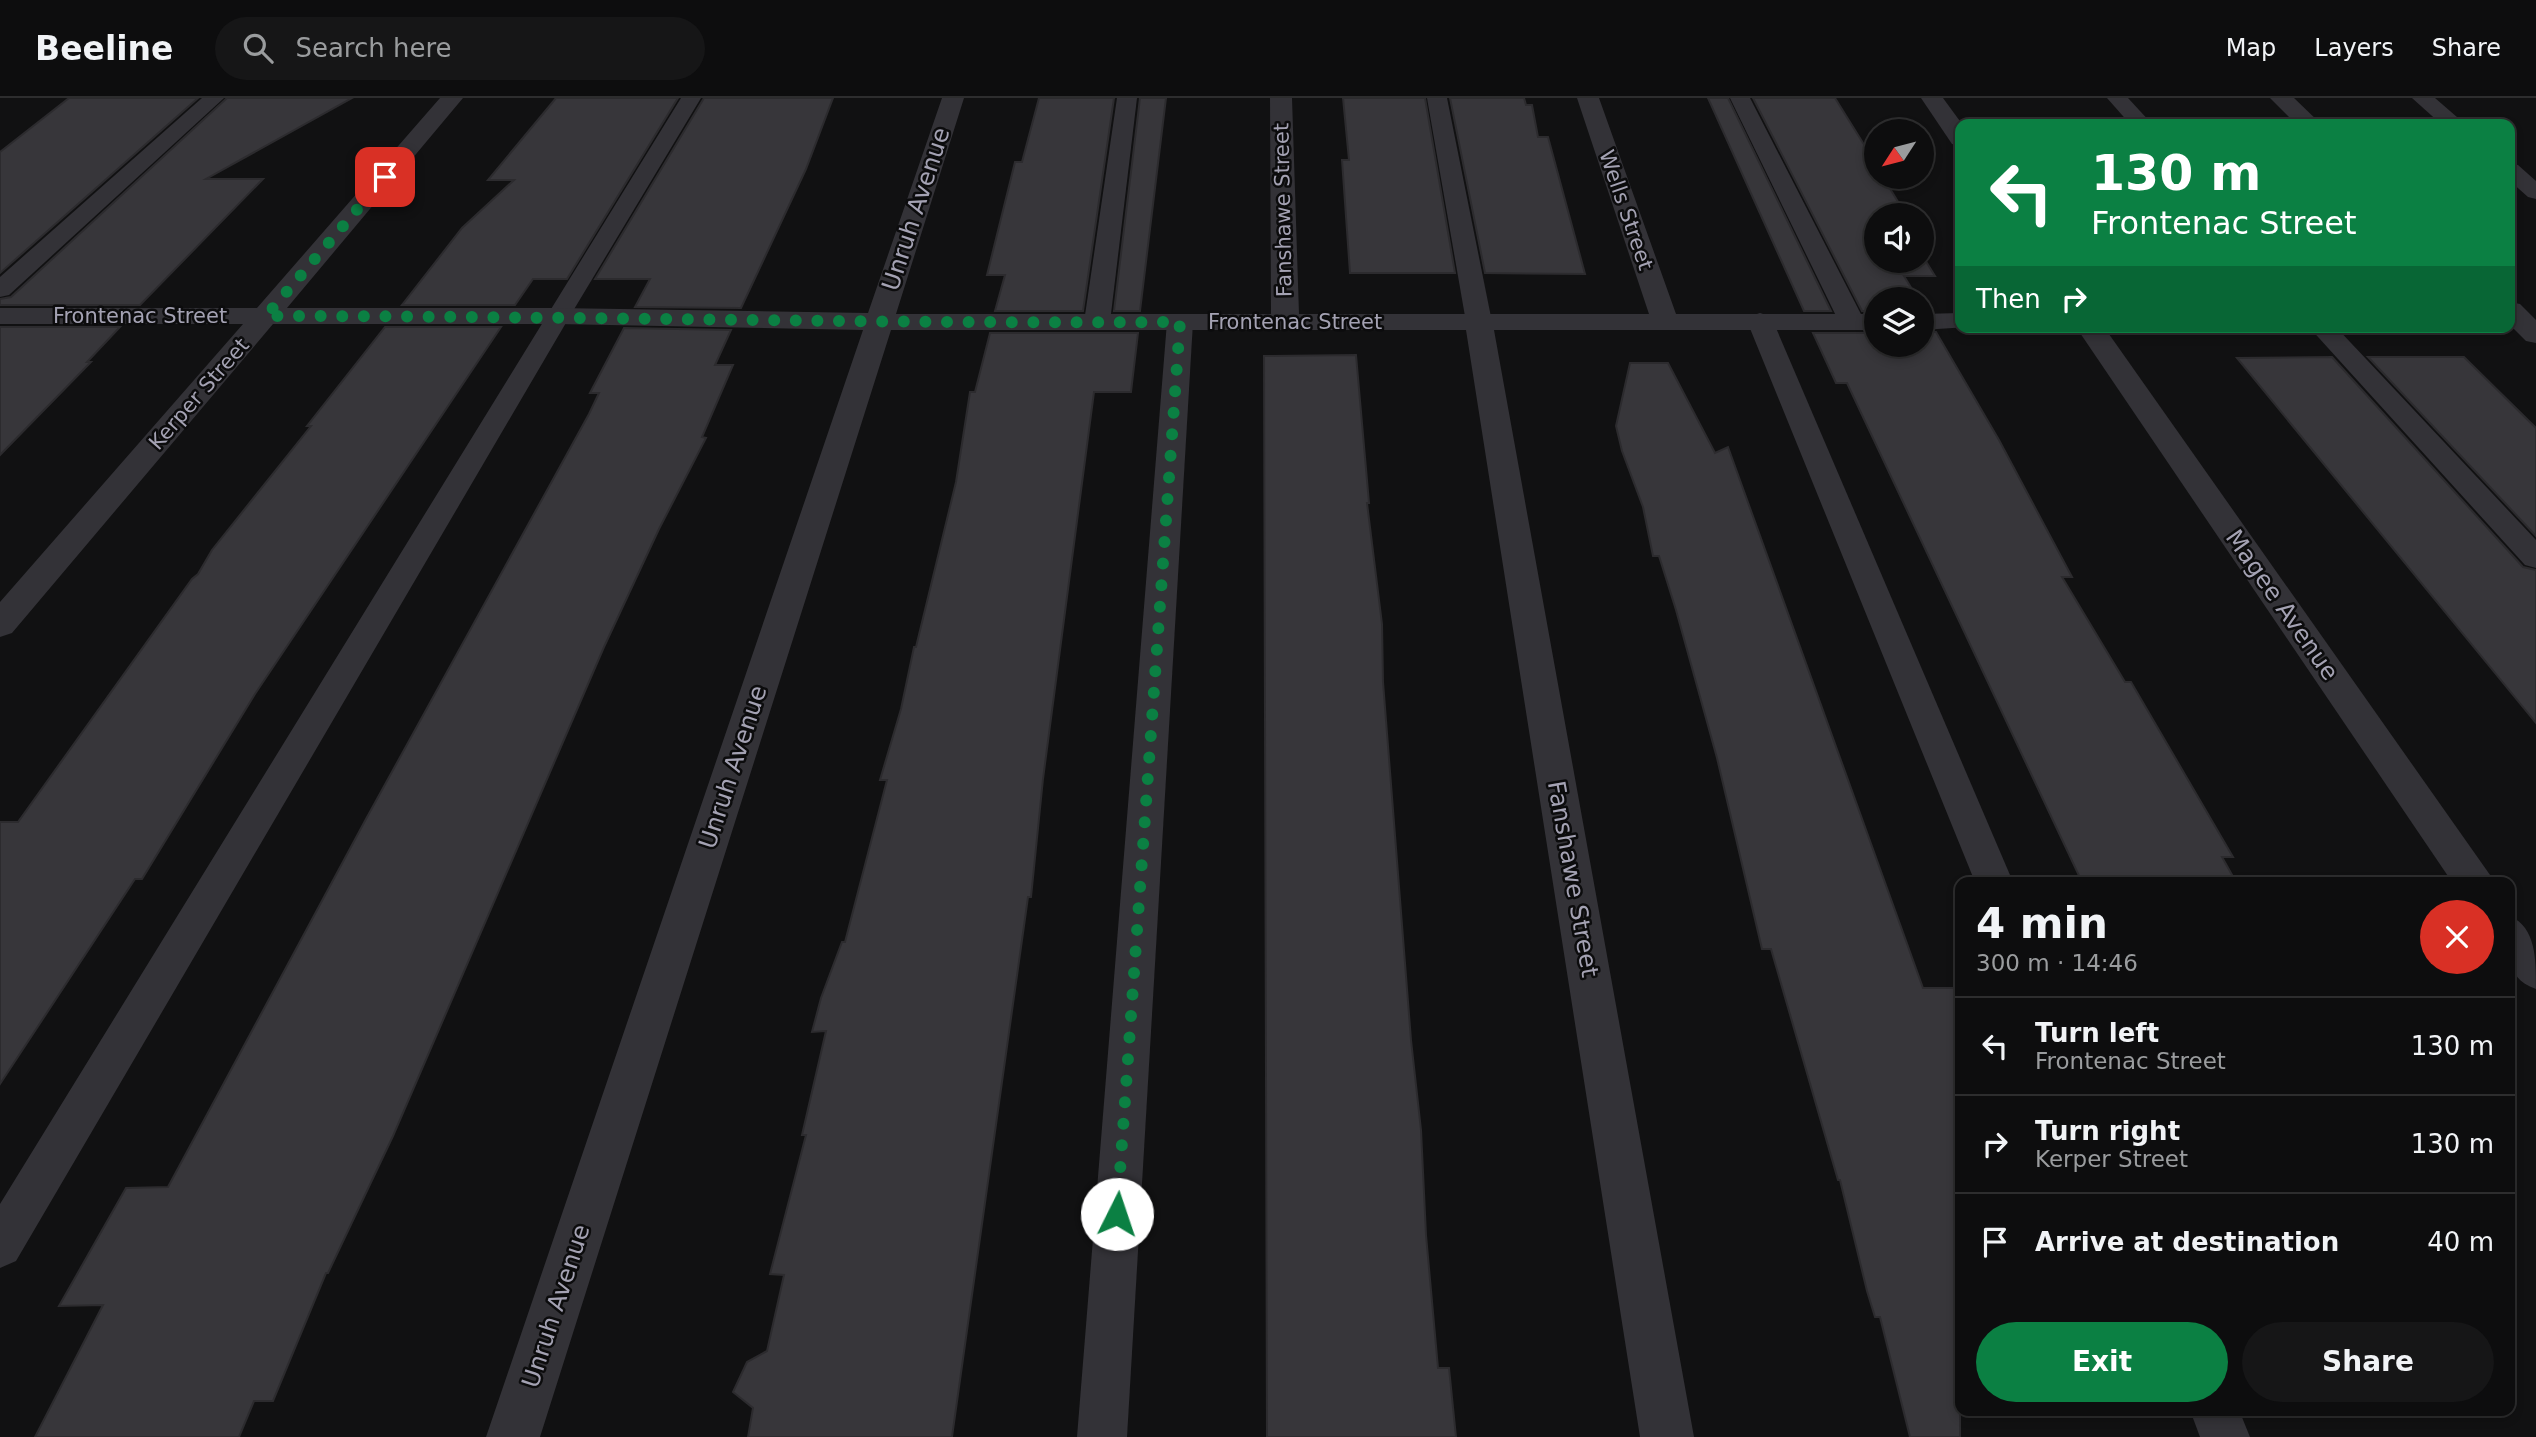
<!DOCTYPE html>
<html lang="en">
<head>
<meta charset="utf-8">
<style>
  body { margin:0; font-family:"DejaVu Sans",sans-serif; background:#161617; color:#f1f3f6; height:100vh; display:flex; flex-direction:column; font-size:26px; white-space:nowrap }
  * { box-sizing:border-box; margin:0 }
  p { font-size:23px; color:#9a9c9e }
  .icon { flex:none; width:38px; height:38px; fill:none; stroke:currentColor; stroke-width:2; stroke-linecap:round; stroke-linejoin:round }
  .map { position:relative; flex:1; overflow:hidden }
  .drawer { position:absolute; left:1955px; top:779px; width:560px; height:539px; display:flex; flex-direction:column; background:#0d0d0e; border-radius:14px; box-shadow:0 4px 10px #0003,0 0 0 2px #2d2d2e }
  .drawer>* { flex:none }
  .hud { position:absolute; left:1955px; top:21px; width:560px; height:214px; border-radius:14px; box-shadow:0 4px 10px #0003,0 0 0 2px #2d2d2e; background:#0b8043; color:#fff; overflow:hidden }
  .needle { width:46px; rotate:234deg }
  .controls { position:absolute; left:1864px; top:21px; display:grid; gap:14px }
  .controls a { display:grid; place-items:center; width:70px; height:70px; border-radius:50%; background:#0d0d0e; box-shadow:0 4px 10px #0003,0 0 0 2px #2d2d2e; font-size:35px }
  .pin { position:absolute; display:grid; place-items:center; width:60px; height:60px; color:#fff; margin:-30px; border-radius:14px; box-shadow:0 4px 10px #0006 }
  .me { position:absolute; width:77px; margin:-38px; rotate:4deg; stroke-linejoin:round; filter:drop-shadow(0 0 5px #0008) }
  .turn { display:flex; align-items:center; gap:24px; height:147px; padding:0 21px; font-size:32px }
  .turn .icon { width:91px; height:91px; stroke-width:2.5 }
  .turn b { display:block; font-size:49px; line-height:60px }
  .then { display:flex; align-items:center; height:66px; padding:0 21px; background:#0003; gap:14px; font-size:26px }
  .round { display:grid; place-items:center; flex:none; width:74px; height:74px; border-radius:37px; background:#161617 }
  .headline { display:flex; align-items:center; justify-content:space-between; height:119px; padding:0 21px }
  h1 { font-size:42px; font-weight:700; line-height:52px }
  .cta { display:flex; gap:14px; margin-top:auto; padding:14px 21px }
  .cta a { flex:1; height:80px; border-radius:42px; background:#0b8043; color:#fff; font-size:28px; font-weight:700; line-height:80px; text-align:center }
  .cta a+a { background:#161617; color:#f1f3f6 }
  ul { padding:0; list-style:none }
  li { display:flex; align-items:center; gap:21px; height:98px; padding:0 21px; border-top:2px solid #2d2d2e }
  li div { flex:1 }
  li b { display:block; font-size:26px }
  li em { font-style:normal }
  header { display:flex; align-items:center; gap:42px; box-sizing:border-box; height:98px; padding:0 35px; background:#0d0d0e; border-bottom:2px solid #2d2d2e }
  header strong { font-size:33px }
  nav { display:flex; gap:38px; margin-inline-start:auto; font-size:24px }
  .search { width:490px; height:63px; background:#161617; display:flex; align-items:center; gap:18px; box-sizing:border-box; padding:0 24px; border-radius:38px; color:#9a9c9e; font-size:26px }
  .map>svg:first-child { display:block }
  .building { fill:#37363a; stroke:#2c2b2e; stroke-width:2 }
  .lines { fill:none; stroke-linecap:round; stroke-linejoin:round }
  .service { fill:#333237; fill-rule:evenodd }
  .minor { fill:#333237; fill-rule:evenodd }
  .route { stroke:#0b8043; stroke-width:12; stroke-dasharray:0 21.6 }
  .labels { text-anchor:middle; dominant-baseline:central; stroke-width:5; stroke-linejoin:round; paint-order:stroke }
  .far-street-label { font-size:21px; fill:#a4a2b3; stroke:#0c0c0d }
  .street-label { font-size:24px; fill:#a4a2b3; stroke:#0c0c0d }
</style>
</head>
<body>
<header>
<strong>Beeline</strong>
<div class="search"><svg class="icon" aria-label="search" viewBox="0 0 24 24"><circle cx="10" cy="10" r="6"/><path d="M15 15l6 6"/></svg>Search here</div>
<nav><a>Map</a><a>Layers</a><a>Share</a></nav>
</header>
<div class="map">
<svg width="2536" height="1339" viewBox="0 0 2536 1339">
  <rect width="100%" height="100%" fill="#111112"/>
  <g class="building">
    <polygon points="69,0 198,0 0,175 0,54"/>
    <polygon points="227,0 352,0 206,81 263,81 140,207 0,207 0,201 11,199"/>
    <polygon points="556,0 678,0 567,181 533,181 515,207 402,207 462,130 514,82 488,82"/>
    <polygon points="704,0 833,0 806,71 741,210 635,209 650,181 595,181"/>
    <polygon points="1039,0 1114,0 1083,213 995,213 1005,177 987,177 1015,64 1022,64"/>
    <polygon points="1140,0 1166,0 1140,213 1114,213"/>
    <polygon points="1343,0 1425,0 1455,175 1350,175 1342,62 1349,62"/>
    <polygon points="1450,0 1524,0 1526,7 1532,7 1538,39 1548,39 1585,176 1485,175"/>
    <polygon points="1708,0 1728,0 1831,213 1804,213"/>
    <polygon points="1753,0 1835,0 1873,61 1876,79 1883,79 1906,117 1876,117 1876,163 1922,163 1922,143 1930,157 1922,157 1935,178 1904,178 1918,201 1876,201 1876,213 1862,213"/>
    <polygon points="0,229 120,229 87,264 91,264 0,357"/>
    <polygon points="385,229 501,229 255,596 142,781 135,781 0,986 0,724 18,724 192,481 198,476 212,452 311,328 307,328"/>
    <polygon points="624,230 731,232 715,267 733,267 702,339 706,340 659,431 604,549 393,1038 328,1175 326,1175 273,1303 254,1303 239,1339 35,1339 103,1207 59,1208 126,1090 168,1089 366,721 589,316 599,295 590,295"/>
    <polygon points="1922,234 1936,234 1999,342 2072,479 2062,479 2125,584 2131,584 2233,759 2222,759 2236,784 2082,784 1847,285 1836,285 1813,235 1876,235 1876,247 1922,247"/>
    <polygon points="990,235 1138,235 1131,294 1094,294 1043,681 1031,799 1028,799 1022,842 952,1339 748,1339 753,1310 733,1294 747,1264 767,1253 784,1177 770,1176 806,1037 802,1037 826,933 812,934 821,900 842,844 845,844 887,682 880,682 901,611 914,549 916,549 956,384 970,294 975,294"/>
    <polygon points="1356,257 1369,405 1367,405 1382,526 1383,584 1411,942 1421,1032 1426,1137 1438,1270 1449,1270 1456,1339 1267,1339 1264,258"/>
    <polygon points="2332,259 2523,469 2536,472 2536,625 2237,260"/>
    <polygon points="2368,259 2464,259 2536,330 2536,438"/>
    <polygon points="1630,265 1668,265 1715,355 1728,349 1923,890 1960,890 1960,1339 1910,1339 1880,1219 1875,1219 1867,1193 1840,1082 1838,1082 1771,851 1762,851 1717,660 1676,512 1659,458 1653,458 1643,409 1622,353 1616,328"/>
  </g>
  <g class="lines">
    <g class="service">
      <polygon points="202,0 224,0 9,197 0,199 0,179"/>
      <polygon points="681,0 701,0 570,218 16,1163 0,1170 0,1106"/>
      <polygon points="1117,0 1137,0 1110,224 1106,229 1097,232 1088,229 1084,224"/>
      <polygon points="1427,0 1447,0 1492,224 1488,229 1479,232 1470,229 1466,224"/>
      <polygon points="1730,0 1750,0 1865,224 1861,229 1852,232 1843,229 1839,224"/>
      <polygon points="2107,0 2128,0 2152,26 2130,26"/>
      <polygon points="2412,0 2435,0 2465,26 2441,26"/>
      <polygon points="2510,65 2518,67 2536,83 2536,101 2528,99 2510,83"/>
      <polygon points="1760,215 1769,218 1773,223 2013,784 1975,784 1747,223 1751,218"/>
      <polygon points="1180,216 1189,219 1193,224 1127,1339 1077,1339 1167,224 1171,219"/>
      <polygon points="2309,229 2336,229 2536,442 2536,470 2525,467"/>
      <polygon points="2190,1312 2239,1312 2250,1339 2200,1339"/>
    </g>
    <g class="minor">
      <polygon points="440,0 463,0 287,210 557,210 868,215 942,0 964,0 896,216 1271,216 1270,0 1292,0 1299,216 1649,216 1577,0 1599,0 1676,216 1876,216 1876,232 1494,232 1694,1339 1640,1339 1466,232 891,232 540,1339 486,1339 863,232 557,226 273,226 12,535 0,539 0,504 243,226 0,226 0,210 257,210"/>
      <polygon points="1921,0 1943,0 1962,26 1960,48 1952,46"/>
      <polygon points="2270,0 2294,0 2321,26 2296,26"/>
      <polygon points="2510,204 2520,206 2536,222 2536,245 2526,243 2510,227"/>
      <polygon points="1960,215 1960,229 1968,229 1922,232 1922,216"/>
      <polygon points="2076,229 2104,229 2495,784 2452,784"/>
      <path d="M2510 818C2536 830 2536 860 2536 891 2502 879 2507 848 2510 818Z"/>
    </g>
  </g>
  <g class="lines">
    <path class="route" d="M385 79 266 218C571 218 875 226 1180 224L1117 1116"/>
  </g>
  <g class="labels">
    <g class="far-street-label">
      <text transform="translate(1283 112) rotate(-91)">Fanshawe Street</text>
      <text transform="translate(1626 112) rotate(71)">Wells Street</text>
      <text x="140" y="218">Frontenac Street</text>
      <text x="1295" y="224">Frontenac Street</text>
      <text transform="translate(199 296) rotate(-49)">Kerper Street</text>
    </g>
    <g class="street-label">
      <text transform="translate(916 111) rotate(-72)">Unruh Avenue</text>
      <text transform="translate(2282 507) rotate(55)">Magee Avenue</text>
      <text transform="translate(733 669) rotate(-72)">Unruh Avenue</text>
      <text transform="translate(1573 781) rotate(80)">Fanshawe Street</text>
      <text transform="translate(556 1208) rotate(-72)">Unruh Avenue</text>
    </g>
  </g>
</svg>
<div class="controls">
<a><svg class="needle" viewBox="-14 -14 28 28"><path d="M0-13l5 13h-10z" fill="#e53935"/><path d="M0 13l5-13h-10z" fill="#9a9c9e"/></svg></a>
<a><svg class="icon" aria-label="sound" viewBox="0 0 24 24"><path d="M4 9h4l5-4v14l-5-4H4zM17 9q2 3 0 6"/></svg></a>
<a><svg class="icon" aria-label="layers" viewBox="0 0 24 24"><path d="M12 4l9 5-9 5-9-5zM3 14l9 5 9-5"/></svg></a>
</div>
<div class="pin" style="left:385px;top:79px;background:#d93025"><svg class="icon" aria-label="arrive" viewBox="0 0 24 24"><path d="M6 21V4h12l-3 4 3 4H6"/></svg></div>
<svg class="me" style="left:1117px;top:1116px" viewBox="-20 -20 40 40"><circle r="19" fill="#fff"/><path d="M0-13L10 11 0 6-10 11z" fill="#0b8043"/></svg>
<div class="hud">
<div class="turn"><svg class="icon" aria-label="left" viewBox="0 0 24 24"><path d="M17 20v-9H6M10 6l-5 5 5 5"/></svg><div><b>130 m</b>Frontenac Street</div></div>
<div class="then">Then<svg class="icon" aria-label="right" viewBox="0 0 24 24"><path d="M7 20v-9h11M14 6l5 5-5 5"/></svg></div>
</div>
<section class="drawer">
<div class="headline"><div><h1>4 min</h1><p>300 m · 14:46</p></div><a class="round" style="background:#d93025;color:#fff"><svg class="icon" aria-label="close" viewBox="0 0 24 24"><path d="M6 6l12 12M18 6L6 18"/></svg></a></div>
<ul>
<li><svg class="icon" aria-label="left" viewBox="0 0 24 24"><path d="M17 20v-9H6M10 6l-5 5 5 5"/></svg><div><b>Turn left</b><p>Frontenac Street</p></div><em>130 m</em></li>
<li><svg class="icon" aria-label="right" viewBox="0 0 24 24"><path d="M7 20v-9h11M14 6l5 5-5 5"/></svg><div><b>Turn right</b><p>Kerper Street</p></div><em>130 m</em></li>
<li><svg class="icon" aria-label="arrive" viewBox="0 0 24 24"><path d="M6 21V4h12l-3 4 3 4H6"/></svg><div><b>Arrive at destination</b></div><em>40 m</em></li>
</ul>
<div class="cta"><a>Exit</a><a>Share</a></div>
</section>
</div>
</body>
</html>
